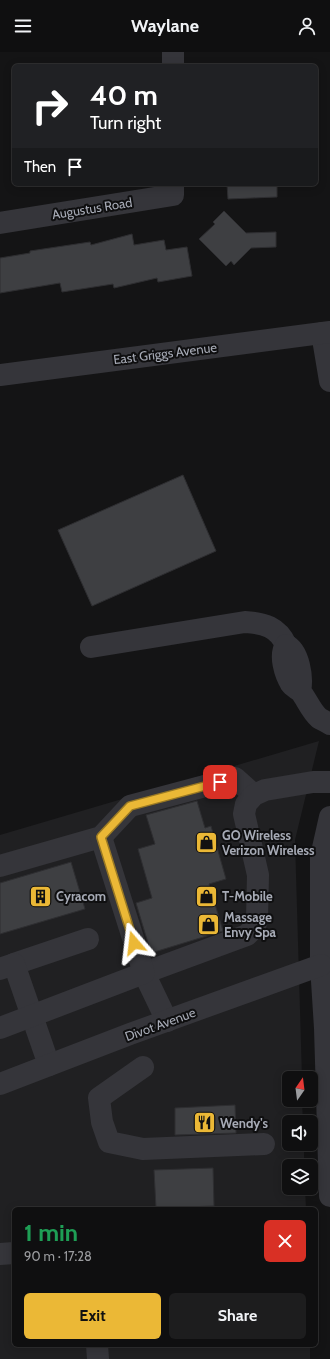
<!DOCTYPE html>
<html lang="en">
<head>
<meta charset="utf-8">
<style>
  body { margin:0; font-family:Cabin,sans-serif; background:#1d1d1e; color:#f1f3f6; height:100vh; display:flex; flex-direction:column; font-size:15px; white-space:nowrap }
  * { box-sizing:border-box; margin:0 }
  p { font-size:13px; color:#9b9c9f }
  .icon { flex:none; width:22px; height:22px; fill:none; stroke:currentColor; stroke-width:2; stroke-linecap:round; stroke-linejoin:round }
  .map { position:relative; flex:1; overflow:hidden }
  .panel { position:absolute; left:12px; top:1155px; width:306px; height:140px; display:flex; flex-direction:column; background:#0f0f10; border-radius:6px; box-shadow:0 2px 10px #0003,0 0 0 1px #2f2f30 }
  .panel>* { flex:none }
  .hud { position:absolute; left:12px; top:12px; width:306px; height:122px; border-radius:6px; box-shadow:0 2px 10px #0003,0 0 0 1px #2f2f30; background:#202124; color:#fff; overflow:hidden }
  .needle { width:26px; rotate:14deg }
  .tools { position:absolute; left:282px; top:1019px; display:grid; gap:8px }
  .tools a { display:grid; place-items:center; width:36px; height:36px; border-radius:6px; background:#0f0f10; box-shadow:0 2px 10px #0003,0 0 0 1px #2f2f30; font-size:20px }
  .pin { position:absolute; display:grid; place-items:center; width:34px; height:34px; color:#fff; margin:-17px; border-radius:8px; box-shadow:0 2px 6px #0006 }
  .me { position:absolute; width:44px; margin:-22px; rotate:343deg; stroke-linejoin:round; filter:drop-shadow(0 0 3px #0008) }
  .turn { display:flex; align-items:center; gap:14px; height:84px; padding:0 12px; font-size:18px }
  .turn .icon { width:52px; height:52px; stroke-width:2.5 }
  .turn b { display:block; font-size:28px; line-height:34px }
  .then { display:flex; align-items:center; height:38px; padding:0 12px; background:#0003; gap:8px; font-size:15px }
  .round { display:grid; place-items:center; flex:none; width:42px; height:42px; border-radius:6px; background:#1d1d1e }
  .head { display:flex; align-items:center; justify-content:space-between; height:68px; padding:0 12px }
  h1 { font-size:24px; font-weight:700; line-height:30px; color:#1e9e55 }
  .action { display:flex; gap:8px; margin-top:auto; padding:8px 12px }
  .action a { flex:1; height:46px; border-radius:6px; background:#ebb836; color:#111; font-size:16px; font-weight:700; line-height:46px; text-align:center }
  .action a+a { background:#1d1d1e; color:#f1f3f6 }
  header { display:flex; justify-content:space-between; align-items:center; height:52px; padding:0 12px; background:#0f0f10; font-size:18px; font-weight:700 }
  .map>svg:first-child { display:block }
  .built { fill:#202022 }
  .building { fill:#3e3f42; stroke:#2e2e31 }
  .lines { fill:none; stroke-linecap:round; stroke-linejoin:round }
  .minor { stroke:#35353a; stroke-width:22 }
  .route-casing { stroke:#997823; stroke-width:10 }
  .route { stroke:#ebb836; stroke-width:7 }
  .labels { text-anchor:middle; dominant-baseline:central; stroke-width:4; stroke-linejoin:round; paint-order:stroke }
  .street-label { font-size:13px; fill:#a6aab5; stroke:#0f0f10 }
  .poi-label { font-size:13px; font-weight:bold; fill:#a6aab5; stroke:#0f0f10; text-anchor:start }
</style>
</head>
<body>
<header><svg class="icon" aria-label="menu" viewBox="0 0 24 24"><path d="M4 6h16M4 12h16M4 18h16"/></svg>Waylane<svg class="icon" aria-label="person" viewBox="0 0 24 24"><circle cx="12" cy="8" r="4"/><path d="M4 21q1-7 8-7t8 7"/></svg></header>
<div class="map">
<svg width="330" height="1307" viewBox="0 0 330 1307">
  <rect width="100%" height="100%" fill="#141415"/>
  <polygon class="built" points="319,689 295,788 302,1026 289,1026 289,1048 302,1048 303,1070 289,1070 289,1092 304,1092 304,1114 289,1114 289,1136 305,1136 306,1157 14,1157 14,1293 310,1293 310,1307 0,1307 0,783"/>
  <g class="building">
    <polygon points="227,132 277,132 277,145 228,147"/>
    <polygon points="224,159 246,181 276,180 276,195 251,196 234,213 231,209 226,214 199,187 215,172 213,170"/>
    <polygon points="132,182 134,193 164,188 166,198 187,195 192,224 158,230 157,226 114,236 113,232 62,240 60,231 0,241 0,206 30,201 30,199 90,190 91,193"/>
    <polygon points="183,423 216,499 92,554 58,478"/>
    <polygon points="197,749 205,776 211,774 226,827 209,832 223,879 151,901 136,851 152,846 138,797 155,792 146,763"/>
    <polygon points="71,810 85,857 0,882 0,831"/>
    <polygon points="235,1053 236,1081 175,1083 175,1056"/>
    <polygon points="213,1116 214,1154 156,1156 154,1118"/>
  </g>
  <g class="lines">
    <g class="minor">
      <polyline points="173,0 173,14"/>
      <polyline points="0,171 173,143 173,132"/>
      <polyline points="322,281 330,329"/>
      <polyline points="0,323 330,280"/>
      <path d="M91 595 245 570C264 571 278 575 286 593"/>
      <path d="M300 639C303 626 299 599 286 593 279 603 285 622 291 632 293 635 298 637 301 640 307 648 311 659 319 666 322 668 327 670 330 672"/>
      <polyline points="330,765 321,805 321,913 325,976 330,1144"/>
      <polyline points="0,814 101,785 130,754 235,726 254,743"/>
      <polyline points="14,912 88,887"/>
      <polyline points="0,917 14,912 49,1013"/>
      <polyline points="167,969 144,921 247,883 255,875 257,867 258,823 244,762 246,752 254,743 265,738 313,730 330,730"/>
      <polyline points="0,976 144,921 101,785"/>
      <polyline points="143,1015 99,1046 102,1070 109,1090 143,1097 264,1092"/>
      <polyline points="0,1032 130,982 321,913"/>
      <polyline points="0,1202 14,1201"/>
      <polyline points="97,1293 98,1307"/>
    </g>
  </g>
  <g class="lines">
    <defs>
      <polyline id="route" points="134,891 101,785 130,754 220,730"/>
    </defs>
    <use href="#route" class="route-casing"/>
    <use href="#route" class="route"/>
  </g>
  <defs>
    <symbol id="shop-square" viewBox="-11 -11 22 22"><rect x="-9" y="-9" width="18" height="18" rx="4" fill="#ebb836" stroke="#0f0f10"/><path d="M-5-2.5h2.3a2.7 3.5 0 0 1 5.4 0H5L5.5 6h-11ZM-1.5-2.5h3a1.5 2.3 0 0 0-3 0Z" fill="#111"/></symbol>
    <symbol id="building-square" viewBox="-11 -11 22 22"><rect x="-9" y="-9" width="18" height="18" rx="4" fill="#ebb836" stroke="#0f0f10"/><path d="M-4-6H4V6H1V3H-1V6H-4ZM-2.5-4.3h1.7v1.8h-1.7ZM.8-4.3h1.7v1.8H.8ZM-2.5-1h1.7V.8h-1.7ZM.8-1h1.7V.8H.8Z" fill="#111"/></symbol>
    <symbol id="restaurant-square" viewBox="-11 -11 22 22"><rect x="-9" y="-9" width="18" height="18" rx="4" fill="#ebb836" stroke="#0f0f10"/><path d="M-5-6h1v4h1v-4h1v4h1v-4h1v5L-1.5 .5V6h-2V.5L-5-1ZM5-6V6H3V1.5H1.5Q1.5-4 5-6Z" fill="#111"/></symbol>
  </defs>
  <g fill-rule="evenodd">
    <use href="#shop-square" x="194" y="778" width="25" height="25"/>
    <use href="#building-square" x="28" y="832" width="25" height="25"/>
    <use href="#shop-square" x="194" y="832" width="25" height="25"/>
    <use href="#shop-square" x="196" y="860" width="25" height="25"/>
    <use href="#restaurant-square" x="192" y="1058" width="25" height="25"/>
  </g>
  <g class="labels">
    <g class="street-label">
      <text transform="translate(92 156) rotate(-9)">Augustus Road</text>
      <text transform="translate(165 301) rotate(-7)">East Griggs Avenue</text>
      <text transform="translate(160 972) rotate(-20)">Divot Avenue</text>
    </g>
    <g class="poi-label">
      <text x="222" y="783">GO Wireless<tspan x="222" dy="15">Verizon Wireless</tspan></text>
      <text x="56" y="844">Cyracom</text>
      <text x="222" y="844">T-Mobile</text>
      <text x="224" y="865">Massage<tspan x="224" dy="15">Envy Spa</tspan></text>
      <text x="220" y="1071">Wendy's</text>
    </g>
  </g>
</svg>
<div class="tools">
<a><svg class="needle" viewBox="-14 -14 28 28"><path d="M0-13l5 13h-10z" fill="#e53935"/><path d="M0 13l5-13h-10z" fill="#9b9c9f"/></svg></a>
<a><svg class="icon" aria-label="sound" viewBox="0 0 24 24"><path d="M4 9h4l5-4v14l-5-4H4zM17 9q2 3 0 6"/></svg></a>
<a><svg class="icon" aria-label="layers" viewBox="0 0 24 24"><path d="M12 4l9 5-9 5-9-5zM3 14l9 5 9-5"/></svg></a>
</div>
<div class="pin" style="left:220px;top:730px;background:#d93025"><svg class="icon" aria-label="arrive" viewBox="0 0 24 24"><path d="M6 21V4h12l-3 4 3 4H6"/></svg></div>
<svg class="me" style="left:134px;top:891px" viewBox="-20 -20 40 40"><path d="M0-17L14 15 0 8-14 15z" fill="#ebb836" stroke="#fff" stroke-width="4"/></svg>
<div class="hud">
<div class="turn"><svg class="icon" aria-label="right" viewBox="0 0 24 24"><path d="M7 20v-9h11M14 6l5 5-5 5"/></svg><div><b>40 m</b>Turn right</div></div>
<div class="then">Then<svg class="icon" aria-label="arrive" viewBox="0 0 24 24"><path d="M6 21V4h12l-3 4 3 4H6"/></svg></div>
</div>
<section class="panel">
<div class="head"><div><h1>1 min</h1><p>90 m · 17:28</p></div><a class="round" style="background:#d93025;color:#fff"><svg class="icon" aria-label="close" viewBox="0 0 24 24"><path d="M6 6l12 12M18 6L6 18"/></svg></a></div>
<div class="action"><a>Exit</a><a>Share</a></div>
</section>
</div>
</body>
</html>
